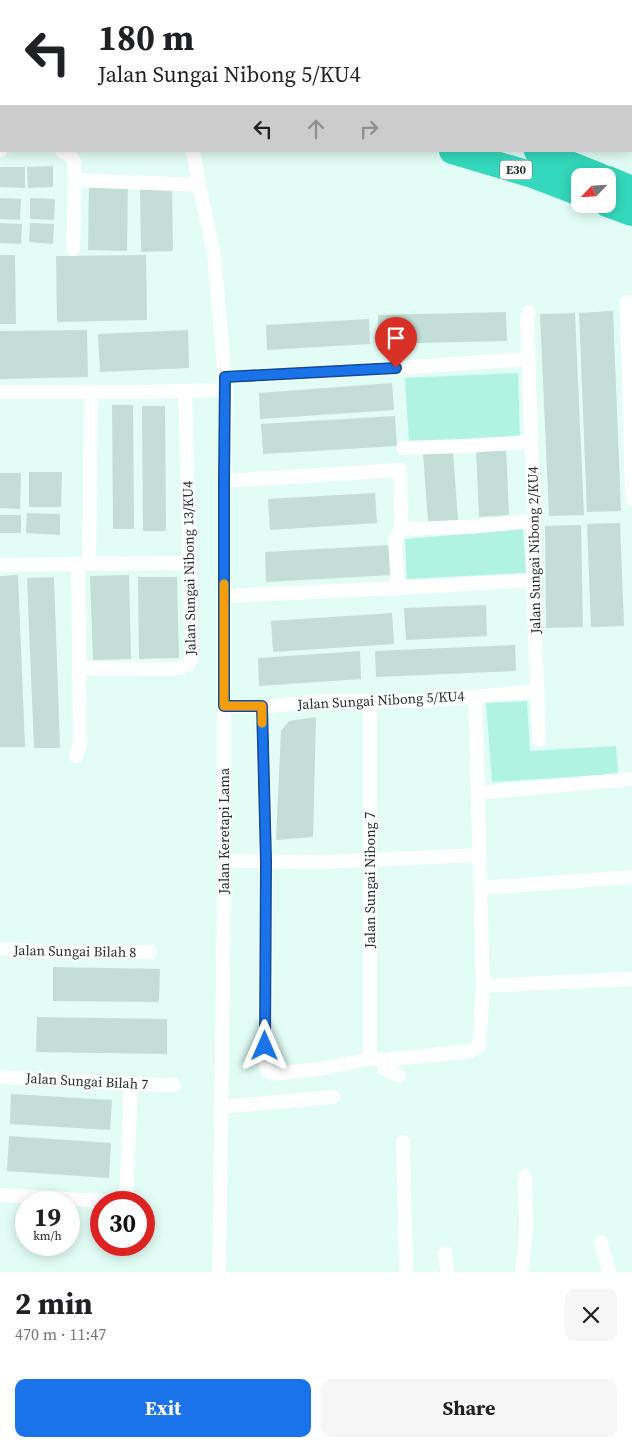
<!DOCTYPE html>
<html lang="en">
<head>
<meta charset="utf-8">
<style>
  body { margin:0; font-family:"Source Serif 4",serif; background:#f6f6f6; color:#202124; height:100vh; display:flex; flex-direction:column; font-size:19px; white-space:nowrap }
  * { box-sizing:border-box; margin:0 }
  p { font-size:16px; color:#757577 }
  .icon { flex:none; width:28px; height:28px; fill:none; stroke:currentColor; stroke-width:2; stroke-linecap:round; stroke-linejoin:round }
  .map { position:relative; height:1272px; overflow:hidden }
  .panel { display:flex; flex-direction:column; background:#fff; flex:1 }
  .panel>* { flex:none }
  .banner { position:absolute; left:0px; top:0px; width:632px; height:152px; box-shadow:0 2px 12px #0003; background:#fff; color:#202124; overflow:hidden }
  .needle { width:32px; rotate:245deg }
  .tools { position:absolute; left:571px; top:168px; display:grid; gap:10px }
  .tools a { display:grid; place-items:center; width:45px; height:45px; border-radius:10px; background:#fff; box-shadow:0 2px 12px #0003; font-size:25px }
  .speed { position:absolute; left:15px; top:1191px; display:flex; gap:10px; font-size:25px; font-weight:700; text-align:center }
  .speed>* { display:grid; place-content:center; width:65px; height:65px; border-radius:50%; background:#fff; box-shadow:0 2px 12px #0003; line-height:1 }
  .speed small { font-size:12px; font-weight:400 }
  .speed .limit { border:8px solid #d22; background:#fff; color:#111 }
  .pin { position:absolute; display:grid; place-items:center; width:42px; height:42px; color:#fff; margin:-51px -21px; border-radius:50% 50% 50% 0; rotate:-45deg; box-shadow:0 0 5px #0007 }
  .pin .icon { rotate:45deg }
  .me { position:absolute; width:55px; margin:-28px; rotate:0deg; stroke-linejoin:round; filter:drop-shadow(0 0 4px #0008) }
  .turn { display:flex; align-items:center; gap:18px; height:105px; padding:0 15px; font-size:22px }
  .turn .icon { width:65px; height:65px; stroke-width:2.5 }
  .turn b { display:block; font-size:35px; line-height:42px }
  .lanes { display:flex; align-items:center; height:48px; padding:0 15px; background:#0003; justify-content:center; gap:25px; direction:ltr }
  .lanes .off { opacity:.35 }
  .round { display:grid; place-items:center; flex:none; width:52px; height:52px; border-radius:10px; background:#f6f6f6 }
  .headline { display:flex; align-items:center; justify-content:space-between; height:85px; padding:0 15px }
  h1 { font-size:30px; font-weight:700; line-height:38px }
  .action { display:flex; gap:10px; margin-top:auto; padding:10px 15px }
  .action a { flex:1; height:58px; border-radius:10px; background:#1a73e8; color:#fff; font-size:20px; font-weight:700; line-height:58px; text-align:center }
  .action a+a { background:#f6f6f6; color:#202124 }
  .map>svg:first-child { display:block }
  .built { fill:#cdf1e7 }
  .green { fill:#b1f3e3 }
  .building { fill:#c3ded7 }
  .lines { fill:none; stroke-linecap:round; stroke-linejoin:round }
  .street { stroke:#fff; stroke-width:14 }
  .highway { stroke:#34d8bc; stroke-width:26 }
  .route-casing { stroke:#114b97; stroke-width:12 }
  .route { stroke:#1a73e8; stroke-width:9 }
  .slow { stroke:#f59e0b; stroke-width:9 }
  .labels { text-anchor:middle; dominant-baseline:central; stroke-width:4.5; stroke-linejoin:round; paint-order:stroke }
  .shield { fill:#fff; stroke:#666d6b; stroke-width:1 }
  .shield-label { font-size:12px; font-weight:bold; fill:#242f2c }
  .street-label { font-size:14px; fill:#242f2c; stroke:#fff }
</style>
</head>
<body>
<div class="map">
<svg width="632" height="1272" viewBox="0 0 632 1272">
  <rect width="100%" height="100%" fill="#e1fdf6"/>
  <polygon class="built" points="0,0 283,0 283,1 1,1 1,50 0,50"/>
  <g class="green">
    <polygon points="518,373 520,437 409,442 405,378"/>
    <polygon points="523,529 526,573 407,579 405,539"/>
    <polygon points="527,701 530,751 616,746 618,774 492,782 486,703"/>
  </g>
  <g class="building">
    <polygon points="53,166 53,187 28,188 27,167"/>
    <polygon points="0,167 25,167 25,188 0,187"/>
    <polygon points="89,182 128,183 127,251 88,250"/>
    <polygon points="172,184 173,251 141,252 140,185"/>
    <polygon points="0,198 21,199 20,220 0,219"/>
    <polygon points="30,198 55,199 54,220 30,219"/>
    <polygon points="0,223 22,224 21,244 0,243"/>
    <polygon points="30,223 54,224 53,244 29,242"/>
    <polygon points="0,255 15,255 16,324 0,324"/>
    <polygon points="146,255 147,320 57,322 56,256"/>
    <polygon points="613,311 621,511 587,512 579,313"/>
    <polygon points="506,312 507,341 378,344 378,315"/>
    <polygon points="575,313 584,515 549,516 540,314"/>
    <polygon points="369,319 370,344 267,350 266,325"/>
    <polygon points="87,330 88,377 0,379 0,331"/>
    <polygon points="188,330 189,368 100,372 98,334"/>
    <polygon points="392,383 394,410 260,419 259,393"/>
    <polygon points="112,405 133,405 134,529 113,529"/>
    <polygon points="142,406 165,406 166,531 143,531"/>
    <polygon points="395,416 397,446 263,454 261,424"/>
    <polygon points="506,447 509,515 479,517 476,449"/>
    <polygon points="453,451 458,520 428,522 423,453"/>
    <polygon points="29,472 62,472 61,507 29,507"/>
    <polygon points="0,473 21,473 20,509 0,508"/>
    <polygon points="375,493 377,523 270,530 268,499"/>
    <polygon points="27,513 60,514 60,535 26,533"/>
    <rect x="0" y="515" width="21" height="18"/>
    <polygon points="620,523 624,626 591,627 587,524"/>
    <polygon points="581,525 583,627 546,628 545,526"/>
    <polygon points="391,545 392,575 266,582 265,552"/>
    <polygon points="18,575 25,747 0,747 0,576"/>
    <polygon points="129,575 131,659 93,660 90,576"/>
    <polygon points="54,577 60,748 34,748 27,578"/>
    <polygon points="138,577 177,577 179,658 139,659"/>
    <polygon points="486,605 487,636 406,640 404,608"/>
    <polygon points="392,613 394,644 273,652 271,621"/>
    <polygon points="515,645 516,671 376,677 375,651"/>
    <polygon points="360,651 361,679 259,686 258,658"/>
    <polygon points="316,717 313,837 276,840 281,731 289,721"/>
    <polygon points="53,967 160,969 159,1002 53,1001"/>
    <polygon points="37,1017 167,1019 167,1054 36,1052"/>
    <polygon points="11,1094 112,1100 110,1130 10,1124"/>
    <polygon points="9,1136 111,1143 109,1178 7,1171"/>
  </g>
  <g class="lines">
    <g class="street">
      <polyline points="0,150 1,150"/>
      <polyline points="62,151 69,154 74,161 75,180 73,249"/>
      <polyline points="193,151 199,185 214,254 226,390 224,481 224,900 219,1272"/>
      <polyline points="75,180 199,185"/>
      <polyline points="632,302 626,303 627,312 632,499"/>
      <polyline points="529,312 527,318 534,521 533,580 539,740"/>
      <polyline points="225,377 396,368 528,359"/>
      <polyline points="0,392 139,392 226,390"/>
      <polyline points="403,448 463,446 531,442"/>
      <polyline points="224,481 400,470 401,529 395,539 398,588"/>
      <polyline points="401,529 467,527 534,521"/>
      <polyline points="89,564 91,392"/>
      <polyline points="0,565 190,563"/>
      <polyline points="224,596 398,588 533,580"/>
      <polyline points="80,668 171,669 183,667 189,664 192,657 185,391"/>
      <polyline points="370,701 370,1059"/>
      <polyline points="224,706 262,707 321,701 426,701 538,691"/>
      <polyline points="262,707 266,861 265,1064 267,1071 273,1074 319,1069 370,1059 385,1060 470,1051 479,1046 483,986 475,696"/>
      <polyline points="76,756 80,745 78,564"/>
      <polyline points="478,793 632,779"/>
      <polyline points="224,861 320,862 479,855"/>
      <polyline points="480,888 632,877"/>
      <polyline points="0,949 48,952 150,952"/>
      <polyline points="483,986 632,979"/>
      <polyline points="385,1060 385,1069 399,1076"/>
      <polyline points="0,1077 131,1084 174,1085"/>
      <polyline points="221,1107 333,1097"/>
      <polyline points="403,1142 406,1272"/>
      <polyline points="0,1195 120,1202 126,1198 131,1084"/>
      <polyline points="601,1242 609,1272"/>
      <polyline points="445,1253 447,1272"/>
      <polyline points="522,1272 526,1232 525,1176"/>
    </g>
    <g class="highway">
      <polyline points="0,79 1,79"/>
      <polyline points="0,101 1,101"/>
      <polyline points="452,151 533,175 580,193"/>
      <polyline points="537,151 600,176"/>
      <polyline points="608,179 632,189"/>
      <polyline points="607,204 632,213"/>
    </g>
  </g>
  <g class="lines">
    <defs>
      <polyline id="route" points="265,1046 266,861 262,706 224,706 224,481 225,377 396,368"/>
    </defs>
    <use href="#route" class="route-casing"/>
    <use href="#route" class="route"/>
    <polyline class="slow" points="224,584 224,706 262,706 262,723"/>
  </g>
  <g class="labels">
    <rect class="shield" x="500" y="160.5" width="32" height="19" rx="4"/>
    <g class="shield-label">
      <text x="516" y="170">E30</text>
    </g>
    <g class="street-label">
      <text transform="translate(534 550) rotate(-91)">Jalan Sungai Nibong 2/KU4</text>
      <text transform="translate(189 568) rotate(-91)">Jalan Sungai Nibong 13/KU4</text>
      <text transform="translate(381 700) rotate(-3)">Jalan Sungai Nibong 5/KU4</text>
      <text transform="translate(224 831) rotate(-90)">Jalan Keretapi Lama</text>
      <text transform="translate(370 880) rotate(-90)">Jalan Sungai Nibong 7</text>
      <text transform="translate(75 951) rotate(1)">Jalan Sungai Bilah 8</text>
      <text transform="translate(87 1081) rotate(3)">Jalan Sungai Bilah 7</text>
    </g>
  </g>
</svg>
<div class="tools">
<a><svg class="needle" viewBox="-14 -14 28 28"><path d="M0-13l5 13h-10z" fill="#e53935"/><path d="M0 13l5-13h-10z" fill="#757577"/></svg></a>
</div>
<div class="speed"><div>19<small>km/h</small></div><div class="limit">30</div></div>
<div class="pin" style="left:396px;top:368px;background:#d93025"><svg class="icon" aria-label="arrive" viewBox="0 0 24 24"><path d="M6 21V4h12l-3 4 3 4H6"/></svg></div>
<svg class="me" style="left:265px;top:1046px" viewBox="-20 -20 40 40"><path d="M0-17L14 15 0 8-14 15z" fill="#1a73e8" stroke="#fff" stroke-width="4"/></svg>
<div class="banner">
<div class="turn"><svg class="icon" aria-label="left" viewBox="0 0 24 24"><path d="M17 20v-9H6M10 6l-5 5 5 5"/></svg><div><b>180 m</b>Jalan Sungai Nibong 5/KU4</div></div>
<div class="lanes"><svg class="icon" aria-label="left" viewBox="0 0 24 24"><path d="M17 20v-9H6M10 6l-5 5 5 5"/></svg><svg class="icon off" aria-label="ahead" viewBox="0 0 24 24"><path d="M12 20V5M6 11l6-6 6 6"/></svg><svg class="icon off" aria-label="right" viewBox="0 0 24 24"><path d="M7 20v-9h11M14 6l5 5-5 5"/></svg></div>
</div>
</div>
<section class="panel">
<div class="headline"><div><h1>2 min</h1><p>470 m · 11:47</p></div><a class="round"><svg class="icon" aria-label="close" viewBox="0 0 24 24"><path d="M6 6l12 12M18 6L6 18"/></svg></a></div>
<div class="action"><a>Exit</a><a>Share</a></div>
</section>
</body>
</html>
